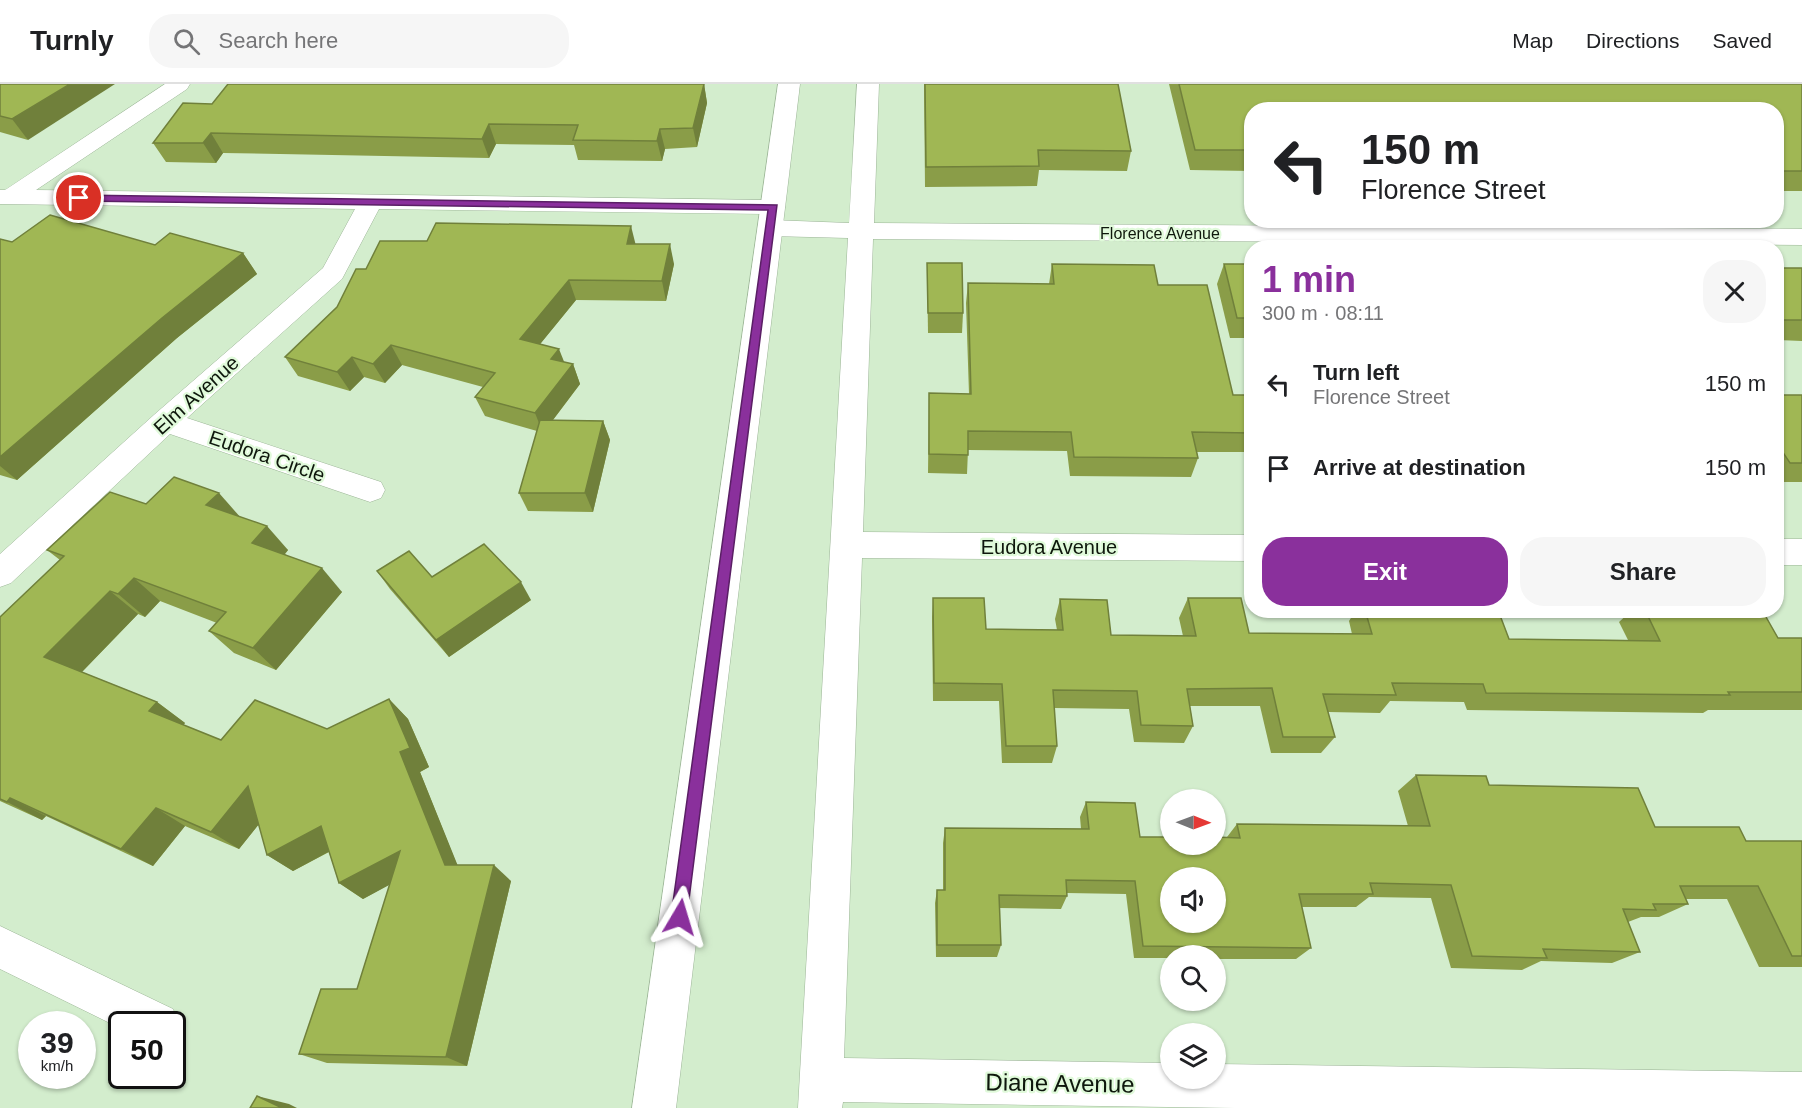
<!DOCTYPE html>
<html lang="en">
<head>
<meta charset="utf-8">
<style>
  body { margin:0; font-family:Helvetica,sans-serif; background:#f6f6f6; color:#202124; height:100vh; display:flex; flex-direction:column; font-size:22px; white-space:nowrap }
  * { box-sizing:border-box; margin:0 }
  p { font-size:20px; color:#757577 }
  .icon { flex:none; width:33px; height:33px; fill:none; stroke:currentColor; stroke-width:2; stroke-linecap:round; stroke-linejoin:round }
  .map { position:relative; flex:1; overflow:hidden }
  .panel { position:absolute; left:1244px; top:156px; width:540px; height:378px; display:flex; flex-direction:column; background:#fff; border-radius:24px; box-shadow:0 2px 4px #0004 }
  .panel>* { flex:none }
  .hud { position:absolute; left:1244px; top:18px; width:540px; height:126px; border-radius:24px; box-shadow:0 2px 4px #0004; background:#fff; color:#202124; overflow:hidden }
  .needle { width:39px; rotate:91deg }
  .tools { position:absolute; left:1160px; top:705px; display:grid; gap:12px }
  .tools a { display:grid; place-items:center; width:66px; height:66px; border-radius:50%; background:#fff; box-shadow:0 2px 4px #0004; font-size:30px }
  .speed { position:absolute; left:18px; top:927px; display:flex; gap:12px; font-size:30px; font-weight:700; text-align:center }
  .speed>* { display:grid; place-content:center; width:78px; height:78px; border-radius:50%; background:#fff; box-shadow:0 2px 4px #0004; line-height:1 }
  .speed small { font-size:15px; font-weight:400 }
  .speed .limit { border:3px solid #111; border-radius:9px; background:#fff; color:#111 }
  .pin { position:absolute; display:grid; place-items:center; width:51px; height:51px; color:#fff; margin:-26px; border:3px solid #fff; border-radius:50%; box-shadow:0 2px 6px #0007 }
  .me { position:absolute; width:66px; margin:-33px; rotate:7deg; stroke-linejoin:round; filter:drop-shadow(0 0 4px #0008) }
  .turn { display:flex; align-items:center; gap:21px; height:126px; padding:0 18px; font-size:27px }
  .turn .icon { width:78px; height:78px; stroke-width:2.5 }
  .turn b { display:block; font-size:42px; line-height:51px }
  .round { display:grid; place-items:center; flex:none; width:63px; height:63px; border-radius:24px; background:#f6f6f6 }
  .summary { display:flex; align-items:center; justify-content:space-between; height:102px; padding:0 18px }
  h1 { font-size:36px; font-weight:800; line-height:45px; color:#8a309c }
  .button { display:flex; gap:12px; margin-top:auto; padding:12px 18px }
  .button a { flex:1; height:69px; border-radius:24px; background:#8a309c; color:#fff; font-size:24px; font-weight:800; line-height:69px; text-align:center }
  .button a+a { background:#f6f6f6; color:#202124 }
  ul { padding:0; list-style:none }
  li { display:flex; align-items:center; gap:18px; height:84px; padding:0 18px }
  li div { flex:1 }
  li b { display:block; font-size:22px }
  li em { font-style:normal }
  header { display:flex; align-items:center; gap:36px; box-sizing:border-box; height:84px; padding:0 30px; background:#fff; border-bottom:2px solid #e0e0e0 }
  header strong { font-size:28px }
  nav { display:flex; gap:33px; margin-inline-start:auto; font-size:21px }
  .search { width:420px; height:54px; background:#f6f6f6; display:flex; align-items:center; gap:15px; box-sizing:border-box; padding:0 21px; border-radius:24px; color:#757577; font-size:22px }
  .map>svg:first-child { display:block }
  .lines { fill:none; stroke-linecap:round; stroke-linejoin:round }
  .street-casing { stroke:#9cb597; stroke-width:1 }
  .secondary-casing { stroke:#9cb597; stroke-width:1 }
  .street { fill:#fff; fill-rule:evenodd }
  .secondary { fill:#fff; fill-rule:evenodd }
  .wall { fill:#8a9d48 }
  .shaded-wall { fill:#70803b }
  .building { fill:#a0b754; stroke:#70803b; stroke-width:1.5; fill-rule:evenodd }
  .route { fill:#8a309c; stroke:#5a1f65; stroke-width:1.5 }
  .labels { text-anchor:middle; dominant-baseline:central; stroke-width:4.5; stroke-linejoin:round; paint-order:stroke }
  .far-street-label { font-size:16px; fill:#0e170c; stroke:#e0fada }
  .street-label { font-size:20px; fill:#0e170c; stroke:#e0fada }
  .near-street-label { font-size:24px; fill:#0e170c; stroke:#e0fada }
</style>
</head>
<body>
<header>
<strong>Turnly</strong>
<div class="search"><svg class="icon" aria-label="search" viewBox="0 0 24 24"><circle cx="10" cy="10" r="6"/><path d="M15 15l6 6"/></svg>Search here</div>
<nav><a>Map</a><a>Directions</a><a>Saved</a></nav>
</header>
<div class="map">
<svg width="1802" height="1024" viewBox="0 0 1802 1024">
  <rect width="100%" height="100%" fill="#d3edcd"/>
  <g class="lines">
    <defs>
      <g id="street">
        <polygon points="165,0 190,0 187,5 36,106 773,116 782,118 785,123 782,128 773,130 379,125 342,195 187,334 381,398 385,406 381,414 370,418 170,350 11,499 0,503 0,470 155,330 323,184 355,125 0,120 0,106 5,106"/>
        <polygon points="857,0 879,0 874,139 1802,145 1802,161 873,155 863,448 1251,451 1251,477 862,474 844,974 1170,979 1170,994 1215,994 1215,980 1802,988 1802,1024 1235,1024 843,1018 842,1024 798,1024 848,154 771,152 762,149 759,144 762,139 771,136 849,139"/>
        <rect x="1776" y="455" width="26" height="26"/>
        <polygon points="0,842 173,925 179,940 173,955 172,940 122,940 122,945 0,885"/>
      </g>
      <polygon id="secondary" points="778,0 800,0 676,1024 632,1024"/>
    </defs>
    <use href="#street" class="street-casing"/>
    <use href="#secondary" class="secondary-casing"/>
    <use href="#street" class="street"/>
    <use href="#secondary" class="secondary"/>
  </g>
  <g class="wall">
    <polygon points="0,0 28,56 0,48"/>
    <polygon points="704,0 707,19 697,63 665,65 662,77 578,76 574,61 496,60 489,74 223,69 216,79 166,78 153,59 212,20"/>
    <polygon points="924,0 1118,0 1131,67 1127,87 1039,86 1037,102 925,103"/>
    <polygon points="1169,0 1802,0 1802,107 1776,107 1776,26 1251,26 1251,87 1190,86"/>
    <polygon points="0,155 12,158 243,169 257,190 177,254 17,396 0,391"/>
    <polygon points="636,160 674,180 666,217 576,216 540,260 564,278 573,280 580,300 553,336 603,337 610,356 593,428 528,427 519,409 537,347 485,332 475,313 483,303 402,281 385,299 364,293 350,307 298,292 285,273 337,223 366,185"/>
    <polygon points="927,179 963,229 962,249 928,249"/>
    <polygon points="1052,180 1158,201 1233,311 1251,311 1251,368 1197,368 1198,374 1191,393 1070,392 1067,367 968,366 967,390 928,389 929,309 969,310 966,219 968,199 1049,200"/>
    <polygon points="1224,180 1251,180 1251,254 1230,254 1217,200"/>
    <polygon points="1776,184 1802,184 1802,257 1776,256"/>
    <polygon points="1776,308 1778,311 1802,311 1802,398 1776,398"/>
    <polygon points="146,420 241,433 288,466 285,470 342,508 276,586 234,569 209,547 217,539 160,517 145,533 138,530 82,588 157,618 185,639 183,641 221,656 327,645 389,615 408,635 429,683 420,688 457,781 511,797 467,982 327,979 299,970 357,905 390,800 363,815 339,799 329,768 293,787 267,771 259,740 239,765 185,742 153,782 46,732 42,736 0,717 0,533 60,476 47,466"/>
    <polygon points="377,487 432,493 531,516 449,573 390,505"/>
    <polygon points="933,514 986,545 1057,546 1055,535 1060,515 1111,551 1183,552 1179,534 1188,514 1249,549 1352,550 1349,537 1356,526 1498,526 1509,555 1628,556 1619,538 1632,526 1762,526 1778,554 1802,554 1802,626 1708,626 1703,629 1467,626 1464,618 1390,617 1380,629 1328,628 1335,653 1321,669 1271,669 1260,622 1190,622 1193,642 1184,659 1134,658 1129,625 1054,624 1057,662 1052,679 1002,679 999,617 933,617 932,533"/>
    <polygon points="1416,691 1489,701 1655,743 1746,757 1802,757 1802,883 1759,883 1727,815 1686,815 1688,820 1659,833 1641,833 1628,838 1640,868 1612,879 1541,877 1522,886 1451,884 1431,814 1369,813 1356,823 1302,823 1311,864 1296,875 1215,875 1215,872 1170,872 1170,874 1134,874 1126,810 1067,809 1067,812 1061,825 999,824 1001,861 997,873 936,873 935,819 937,806 943,806 943,759 945,744 1081,745 1080,733 1086,718 1140,753 1227,753 1237,740 1408,742 1398,707"/>
  </g>
  <g class="shaded-wall">
    <polygon points="70,0 115,0 28,56 12,35"/>
    <polygon points="704,0 707,19 697,63 693,44"/>
    <polygon points="489,40 496,60 489,74 482,55"/>
    <polygon points="660,45 665,65 662,77 657,57"/>
    <polygon points="211,49 223,69 216,79 203,59"/>
    <polygon points="631,142 636,162 627,160"/>
    <polygon points="670,160 674,180 666,217 662,197"/>
    <polygon points="243,169 257,190 177,254 17,396 0,382 0,373 162,234"/>
    <polygon points="569,196 576,216 528,275 520,255"/>
    <polygon points="391,261 402,281 385,299 373,280"/>
    <polygon points="559,265 567,285 551,275"/>
    <polygon points="352,273 364,293 350,307 337,288"/>
    <polygon points="573,280 580,300 543,349 535,329"/>
    <polygon points="603,337 610,356 593,428 585,409"/>
    <polygon points="219,409 241,434 206,421"/>
    <polygon points="267,442 288,466 274,483 252,459"/>
    <polygon points="322,484 342,508 276,586 253,564"/>
    <polygon points="134,494 160,517 145,533 118,510"/>
    <polygon points="521,498 531,516 449,573 436,556"/>
    <polygon points="110,507 138,530 75,595 44,573"/>
    <polygon points="389,615 408,635 429,683 420,688 464,797 445,781 400,668"/>
    <polygon points="157,618 185,639 177,648 149,627"/>
    <polygon points="248,702 274,721 239,765 211,748"/>
    <polygon points="10,714 46,732 42,736 7,718"/>
    <polygon points="156,724 185,742 153,782 121,765"/>
    <polygon points="321,742 345,759 293,787 267,771"/>
    <polygon points="400,767 421,784 363,815 339,799"/>
    <polygon points="494,781 511,797 467,982 446,973"/>
    <polygon points="257,1012 289,1020 297,1024 282,1024"/>
  </g>
  <g class="building">
    <polygon points="0,0 70,0 12,35 0,32"/>
    <polygon points="228,0 704,0 693,44 660,45 657,57 573,56 578,41 489,40 482,55 211,49 203,59 153,59 183,19 212,20"/>
    <polygon points="925,0 1118,0 1131,67 1038,66 1039,82 926,83"/>
    <polygon points="1179,0 1802,0 1802,87 1776,87 1776,26 1251,26 1251,66 1195,66"/>
    <polygon points="50,131 155,161 170,149 243,169 162,234 0,373 0,155 12,158"/>
    <polygon points="436,139 631,142 627,160 670,160 662,197 569,196 520,255 559,265 551,275 573,280 535,329 475,313 495,289 391,261 373,280 352,273 337,288 285,273 337,223 356,185 366,185 380,157 427,157"/>
    <polygon points="927,179 962,179 963,229 928,229"/>
    <polygon points="1052,180 1154,181 1158,201 1207,201 1233,311 1251,311 1251,349 1192,348 1198,374 1074,373 1071,348 968,347 968,371 929,370 929,309 971,310 968,199 1054,200"/>
    <polygon points="1224,180 1251,180 1251,234 1237,234"/>
    <rect x="1776" y="184" width="26" height="52"/>
    <polygon points="1776,308 1778,311 1802,311 1802,379 1790,379 1776,358"/>
    <polygon points="540,336 603,337 585,409 519,409"/>
    <polygon points="174,393 219,409 206,421 267,442 252,459 322,484 253,564 209,547 226,528 134,494 118,510 110,507 44,573 157,618 149,627 221,656 255,616 327,645 389,615 410,664 400,668 445,781 494,781 446,973 299,970 321,905 357,905 400,767 339,799 321,742 267,771 248,702 211,748 156,724 121,765 10,714 7,718 0,715 0,533 64,472 47,466 110,408 146,420"/>
    <polygon points="484,460 521,498 436,556 377,487 409,467 432,493"/>
    <polygon points="933,514 984,514 986,545 1063,546 1060,515 1107,516 1111,551 1196,552 1188,514 1241,514 1249,549 1372,550 1365,526 1498,526 1509,555 1660,557 1645,526 1762,526 1778,554 1802,554 1802,608 1728,608 1730,611 1486,609 1483,600 1392,599 1396,611 1323,610 1335,653 1283,653 1272,604 1187,605 1193,642 1141,641 1137,607 1053,606 1057,662 1006,662 1002,600 934,599"/>
    <path d="M1416 691 1486 692 1489 701 1638 704 1655 743H1739L1746 757H1802V872H1792L1758 802H1680L1688 820H1653L1656 826 1623 825 1640 868 1543 865 1547 874 1472 872 1451 801 1370 799 1373 810H1299L1311 864 1143 862 1135 797 1066 796 1067 812 999 811 1001 861H937V806H945V744L1089 745 1086 718 1135 719 1140 753H1170V760H1215V753L1240 754 1237 740 1430 742ZM1170 794H1215V838H1170Z"/>
    <polygon points="257,1012 282,1024 250,1024"/>
  </g>
  <polygon class="route" points="75,111 777,121 686,839 680,841 674,839 671,833 768,126 79,117 75,116"/>
  <g class="labels">
    <g class="far-street-label">
      <text x="1160" y="149">Florence Avenue</text>
    </g>
    <g class="street-label">
      <text transform="translate(196 311) rotate(-42)">Elm Avenue</text>
      <text transform="translate(267 372) rotate(19)">Eudora Circle</text>
      <text x="1049" y="463">Eudora Avenue</text>
    </g>
    <g class="near-street-label">
      <text transform="translate(1060 999) rotate(1)">Diane Avenue</text>
    </g>
  </g>
</svg>
<div class="tools">
<a><svg class="needle" viewBox="-14 -14 28 28"><path d="M0-13l5 13h-10z" fill="#e53935"/><path d="M0 13l5-13h-10z" fill="#757577"/></svg></a>
<a><svg class="icon" aria-label="sound" viewBox="0 0 24 24"><path d="M4 9h4l5-4v14l-5-4H4zM17 9q2 3 0 6"/></svg></a>
<a><svg class="icon" aria-label="search" viewBox="0 0 24 24"><circle cx="10" cy="10" r="6"/><path d="M15 15l6 6"/></svg></a>
<a><svg class="icon" aria-label="layers" viewBox="0 0 24 24"><path d="M12 4l9 5-9 5-9-5zM3 14l9 5 9-5"/></svg></a>
</div>
<div class="speed"><div>39<small>km/h</small></div><div class="limit">50</div></div>
<div class="pin" style="left:79px;top:114px;background:#d93025"><svg class="icon" aria-label="arrive" viewBox="0 0 24 24"><path d="M6 21V4h12l-3 4 3 4H6"/></svg></div>
<svg class="me" style="left:680px;top:833px" viewBox="-20 -20 40 40"><path d="M0-17L14 15 0 8-14 15z" fill="#8a309c" stroke="#fff" stroke-width="4"/></svg>
<div class="hud">
<div class="turn"><svg class="icon" aria-label="left" viewBox="0 0 24 24"><path d="M17 20v-9H6M10 6l-5 5 5 5"/></svg><div><b>150 m</b>Florence Street</div></div>
</div>
<section class="panel">
<div class="summary"><div><h1>1 min</h1><p>300 m · 08:11</p></div><a class="round"><svg class="icon" aria-label="close" viewBox="0 0 24 24"><path d="M6 6l12 12M18 6L6 18"/></svg></a></div>
<ul>
<li><svg class="icon" aria-label="left" viewBox="0 0 24 24"><path d="M17 20v-9H6M10 6l-5 5 5 5"/></svg><div><b>Turn left</b><p>Florence Street</p></div><em>150 m</em></li>
<li><svg class="icon" aria-label="arrive" viewBox="0 0 24 24"><path d="M6 21V4h12l-3 4 3 4H6"/></svg><div><b>Arrive at destination</b></div><em>150 m</em></li>
</ul>
<div class="button"><a>Exit</a><a>Share</a></div>
</section>
</div>
</body>
</html>
